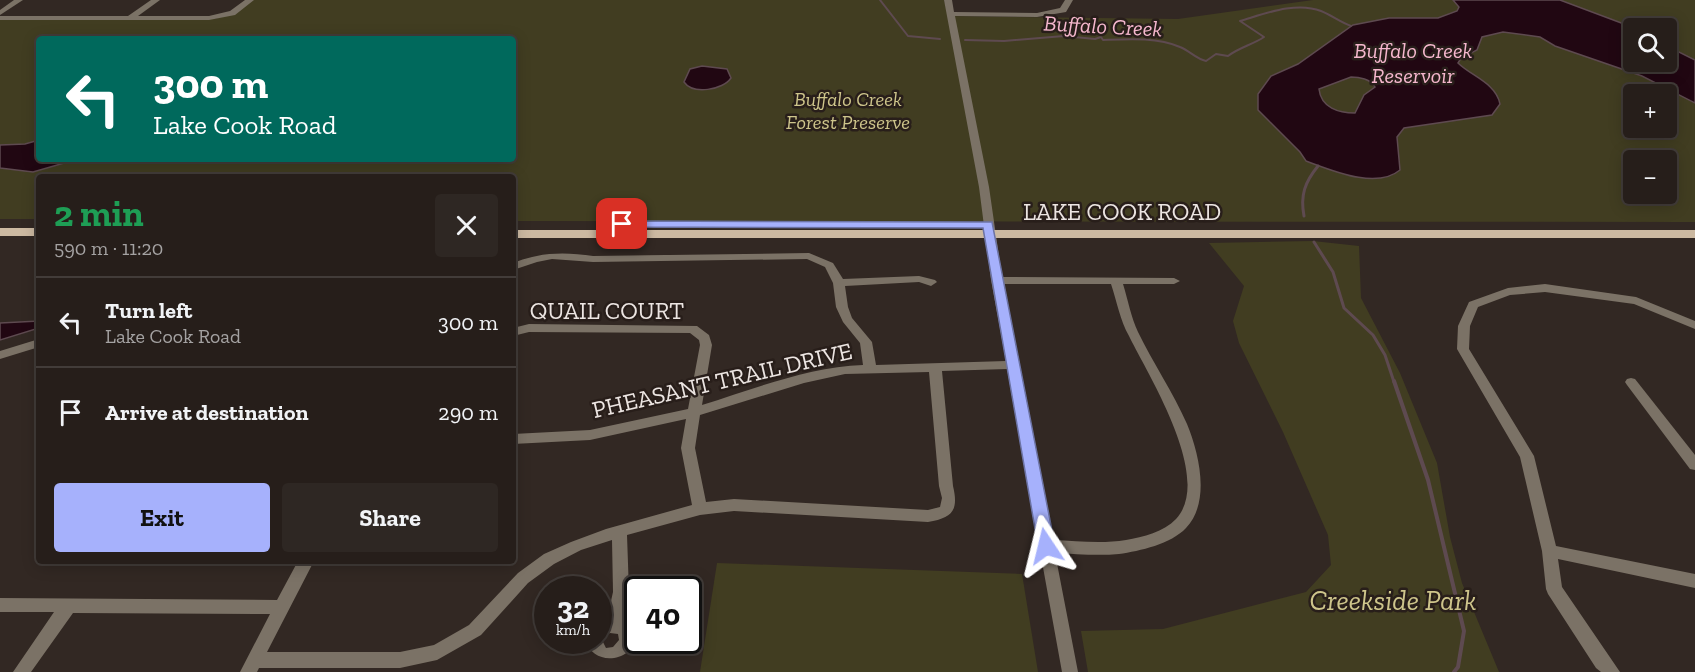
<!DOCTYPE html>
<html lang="en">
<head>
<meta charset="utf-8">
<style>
  body { margin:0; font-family:"Zilla Slab",serif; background:#2e2723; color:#f1f3f6; height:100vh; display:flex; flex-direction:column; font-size:22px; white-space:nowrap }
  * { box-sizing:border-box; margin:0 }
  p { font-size:20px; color:#a4a2a2 }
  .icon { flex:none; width:33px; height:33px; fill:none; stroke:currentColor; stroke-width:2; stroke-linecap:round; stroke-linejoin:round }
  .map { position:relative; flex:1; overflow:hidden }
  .panel { position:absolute; left:36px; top:174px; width:480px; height:390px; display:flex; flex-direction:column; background:#261e1a; border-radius:6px; box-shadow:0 3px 15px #0003,0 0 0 2px #423c39 }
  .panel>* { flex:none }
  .guide { position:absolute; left:36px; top:36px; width:480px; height:126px; border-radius:6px; box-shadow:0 3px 15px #0003,0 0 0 2px #423c39; background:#00695c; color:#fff; overflow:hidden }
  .tools { position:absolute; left:1623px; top:18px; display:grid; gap:12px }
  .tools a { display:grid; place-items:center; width:54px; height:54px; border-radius:6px; background:#261e1a; box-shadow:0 3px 15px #0003,0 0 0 2px #423c39; font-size:30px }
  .speed { position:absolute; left:534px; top:576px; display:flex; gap:12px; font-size:30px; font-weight:700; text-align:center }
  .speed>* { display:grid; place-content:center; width:78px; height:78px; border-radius:50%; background:#261e1a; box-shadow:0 3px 15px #0003,0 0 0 2px #423c39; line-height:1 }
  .speed small { font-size:15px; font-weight:400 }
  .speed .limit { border:3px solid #111; border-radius:9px; background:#fff; color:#111 }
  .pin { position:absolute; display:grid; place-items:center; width:51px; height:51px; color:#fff; margin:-26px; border-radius:12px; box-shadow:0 3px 9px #0006 }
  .me { position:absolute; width:66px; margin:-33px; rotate:350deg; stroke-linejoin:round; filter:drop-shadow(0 0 4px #0008) }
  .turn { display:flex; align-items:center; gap:21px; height:126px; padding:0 18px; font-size:27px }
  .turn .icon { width:78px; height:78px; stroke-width:2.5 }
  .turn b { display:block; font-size:42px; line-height:51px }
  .round { display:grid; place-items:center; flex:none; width:63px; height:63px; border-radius:6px; background:#2e2723 }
  .summary { display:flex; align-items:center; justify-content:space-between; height:102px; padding:0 18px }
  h1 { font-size:36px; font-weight:800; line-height:45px; color:#1e9e55 }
  .action { display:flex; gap:12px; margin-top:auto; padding:12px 18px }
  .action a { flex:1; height:69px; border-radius:6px; background:#a6b1fc; color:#111; font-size:24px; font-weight:800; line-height:69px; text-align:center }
  .action a+a { background:#2e2723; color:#f1f3f6 }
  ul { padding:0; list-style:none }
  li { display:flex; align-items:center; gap:18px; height:90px; padding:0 18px; border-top:2px solid #423c39 }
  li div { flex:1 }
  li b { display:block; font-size:22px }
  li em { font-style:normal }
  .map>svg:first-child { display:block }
  .green { fill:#413d21; fill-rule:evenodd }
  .water { fill:#210712; stroke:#5e4a50; stroke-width:1.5; fill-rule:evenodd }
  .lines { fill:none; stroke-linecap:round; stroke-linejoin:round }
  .stream-far2 { stroke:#5e4a50; stroke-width:2 }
  .stream-far1 { stroke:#5e4a50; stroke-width:3 }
  .stream { stroke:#5e4a50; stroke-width:4 }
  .minor { fill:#7b7266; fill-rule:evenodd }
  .major { fill:#ccb9a1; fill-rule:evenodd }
  .route { fill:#a6b1fc; stroke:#6c73a4; stroke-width:1.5 }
  .labels { text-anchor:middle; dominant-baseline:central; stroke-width:5; stroke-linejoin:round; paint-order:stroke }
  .far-park-label { font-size:20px; font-style:italic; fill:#cec58b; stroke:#281e1a }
  .far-water-label { font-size:22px; font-style:italic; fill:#f5b7cd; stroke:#281e1a }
  .street-label { font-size:24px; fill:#ece5e2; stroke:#281e1a }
  .near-park-label { font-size:28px; font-style:italic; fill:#cec58b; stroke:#281e1a }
</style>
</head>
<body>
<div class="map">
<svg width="1695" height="672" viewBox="0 0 1695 672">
  <rect width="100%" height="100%" fill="#322823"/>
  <g class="green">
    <path d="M250 0H944L948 16 1178 19 1313 0H1695V222L513 221V177H39V219H0V19H214L233 14ZM1634 28H1666V62H1634ZM39 39H513V159H39ZM1634 94H1666V128H1634ZM1634 160H1666V194H1634Z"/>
    <polygon points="1313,241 1359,246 1361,298 1400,373 1437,463 1450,537 1462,583 1499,672 1088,672 1081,631 1163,629 1306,592 1331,565 1328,535 1283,432 1239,343 1233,321 1244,286 1209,243"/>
    <polygon points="717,563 1022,574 1038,672 700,672"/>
  </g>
  <g class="water">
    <path d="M1453 0H1560L1624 24 1633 29 1634 62H1666L1667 46 1695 60V103L1642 76 1555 46 1540 37 1503 32 1482 37 1477 50 1461 58 1458 63C1471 76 1496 83 1500 104L1492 115 1404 128 1397 137 1400 170C1376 190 1331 170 1306 161L1300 152 1258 110V94L1271 76 1298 64 1353 25 1389 18H1438L1457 11 1459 7ZM1351 77C1359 77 1371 79 1375 87L1364 95 1355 113C1339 113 1321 108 1319 89Z"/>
    <path d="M702 66 727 69 731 78C723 90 693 95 684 82L690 69Z"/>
    <polygon points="39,140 39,159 78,159 33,172 0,168 0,145 25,144"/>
    <polygon points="39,321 39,328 0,340 0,323"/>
  </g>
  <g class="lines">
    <g class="stream-far2">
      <polyline points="880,0 908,36 940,39"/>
      <path d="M965 40 1004 41 1064 36 1095 39 1101 37 1103 40C1128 39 1157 37 1180 47 1190 51 1196 59 1206 61L1216 54 1228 56C1240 47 1252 45 1264 37L1240 21C1264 14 1296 1 1321 11 1331 15 1340 22 1351 26"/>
    </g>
    <g class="stream-far1">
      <path d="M1304 216C1300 195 1305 182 1318 166"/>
      <polyline points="1314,242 1333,272 1344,308 1373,335 1385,355 1394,382"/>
    </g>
    <polyline class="stream" points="1394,381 1428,480 1464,631 1458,667 1454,672"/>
    <g class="minor">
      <polygon points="14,0 23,0 0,15 0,10"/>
      <polygon points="151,0 160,0 138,16 209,16 230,11 245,0 254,0 235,15 209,20 0,20 0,16 128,16"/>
      <path d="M944 0H952L954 12 1037 13 1060 8 1065 0H1073L1066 12 1037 17 955 16 989 187 1002 277 1174 278 1180 281 1174 284H1123C1128 300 1131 317 1138 332 1153 363 1173 392 1187 424 1199 453 1211 502 1186 528 1171 544 1140 551 1119 554 1098 556 1076 554 1055 553L1078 672H1062L1007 369 942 371 953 486C959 511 952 518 928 522L734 511 700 515 627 535 629 592 623 620 633 627C647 658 593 672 586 640H598V623L607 619 613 592 612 540 581 550 554 564 528 583 481 635 437 660 400 668H259L257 672H240L270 614 73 613 31 672H13L54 612H0V598L277 600 298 561H314L267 652H400L434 645 469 625 518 573 544 554 571 542 606 529 692 505 681 448 686 419 590 440 513 444V434L590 430 688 409 700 345 699 340 690 333 529 332 513 336V328L529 324 697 326 709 335 712 345 702 405C754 389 808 367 863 365L860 343 843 322 836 307 833 283 825 267 807 259 593 262 552 259 537 262 513 270V263C540 252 565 252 593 256L809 253 833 263 843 279 919 276 935 280 937 282 931 286 919 282 845 286 848 307 852 318 872 342 876 365 1006 361 991 280 979 187ZM1003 284H1111C1117 302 1120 320 1129 336 1148 375 1214 478 1176 519 1164 532 1143 537 1126 540 1102 544 1077 541 1053 540ZM929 372 939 486 942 498 940 507 928 510 734 499 706 502 695 448 700 415 804 383 845 374ZM610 633 618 634 619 640 613 647 606 648 601 638Z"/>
      <polygon points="1545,284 1636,297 1695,321 1695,329 1634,304 1545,292 1510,295 1478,307 1470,326 1469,349 1534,456 1556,546 1695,574 1695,588 1558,559 1562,587 1620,672 1601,672 1596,668 1548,594 1546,589 1542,551 1520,457 1457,349 1458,326 1469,302 1508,288"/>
      <polygon points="39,339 39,347 0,359 0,351"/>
      <polygon points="1631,378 1635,379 1695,455 1695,470 1690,469 1627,385 1625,382 1627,379"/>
    </g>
    <g class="major">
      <rect x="0" y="228" width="39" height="8"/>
      <rect x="513" y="230" width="1182" height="8"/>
    </g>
  </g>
  <polygon class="route" points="622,221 992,222 1055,546 1052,551 1046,553 1040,551 1038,546 983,228 618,227 618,222"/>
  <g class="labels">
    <g class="far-park-label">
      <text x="848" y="99">Buffalo Creek<tspan x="848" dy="23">Forest Preserve</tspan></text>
    </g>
    <g class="far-water-label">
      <text transform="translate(1103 26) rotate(3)">Buffalo Creek</text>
      <text x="1413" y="50">Buffalo Creek<tspan x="1413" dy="25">Reservoir</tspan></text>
    </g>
    <g class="street-label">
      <text x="1122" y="211">LAKE COOK ROAD</text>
      <text x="607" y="310">QUAIL COURT</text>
      <text transform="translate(722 380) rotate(-13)">PHEASANT TRAIL DRIVE</text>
    </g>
    <g class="near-park-label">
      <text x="1393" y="600">Creekside Park</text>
    </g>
  </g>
</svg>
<div class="tools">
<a><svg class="icon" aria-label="search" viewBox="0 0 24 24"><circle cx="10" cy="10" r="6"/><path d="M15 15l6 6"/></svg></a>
<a>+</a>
<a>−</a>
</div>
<div class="speed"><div>32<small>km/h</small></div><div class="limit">40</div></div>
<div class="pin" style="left:622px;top:224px;background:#d93025"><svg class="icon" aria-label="arrive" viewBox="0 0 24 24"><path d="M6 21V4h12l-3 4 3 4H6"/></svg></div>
<svg class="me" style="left:1046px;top:546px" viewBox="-20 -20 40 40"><path d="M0-17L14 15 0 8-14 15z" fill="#a6b1fc" stroke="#fff" stroke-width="4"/></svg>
<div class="guide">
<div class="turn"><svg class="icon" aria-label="left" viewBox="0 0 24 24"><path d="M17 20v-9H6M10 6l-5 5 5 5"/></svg><div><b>300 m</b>Lake Cook Road</div></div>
</div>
<section class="panel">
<div class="summary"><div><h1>2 min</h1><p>590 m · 11:20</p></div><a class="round"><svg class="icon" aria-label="close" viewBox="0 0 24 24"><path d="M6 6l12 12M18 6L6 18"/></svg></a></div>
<ul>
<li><svg class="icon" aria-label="left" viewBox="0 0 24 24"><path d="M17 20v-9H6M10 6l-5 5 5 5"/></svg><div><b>Turn left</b><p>Lake Cook Road</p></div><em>300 m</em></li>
<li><svg class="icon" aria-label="arrive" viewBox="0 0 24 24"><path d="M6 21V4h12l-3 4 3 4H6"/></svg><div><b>Arrive at destination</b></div><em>290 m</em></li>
</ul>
<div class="action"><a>Exit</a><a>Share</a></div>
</section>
</div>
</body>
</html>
